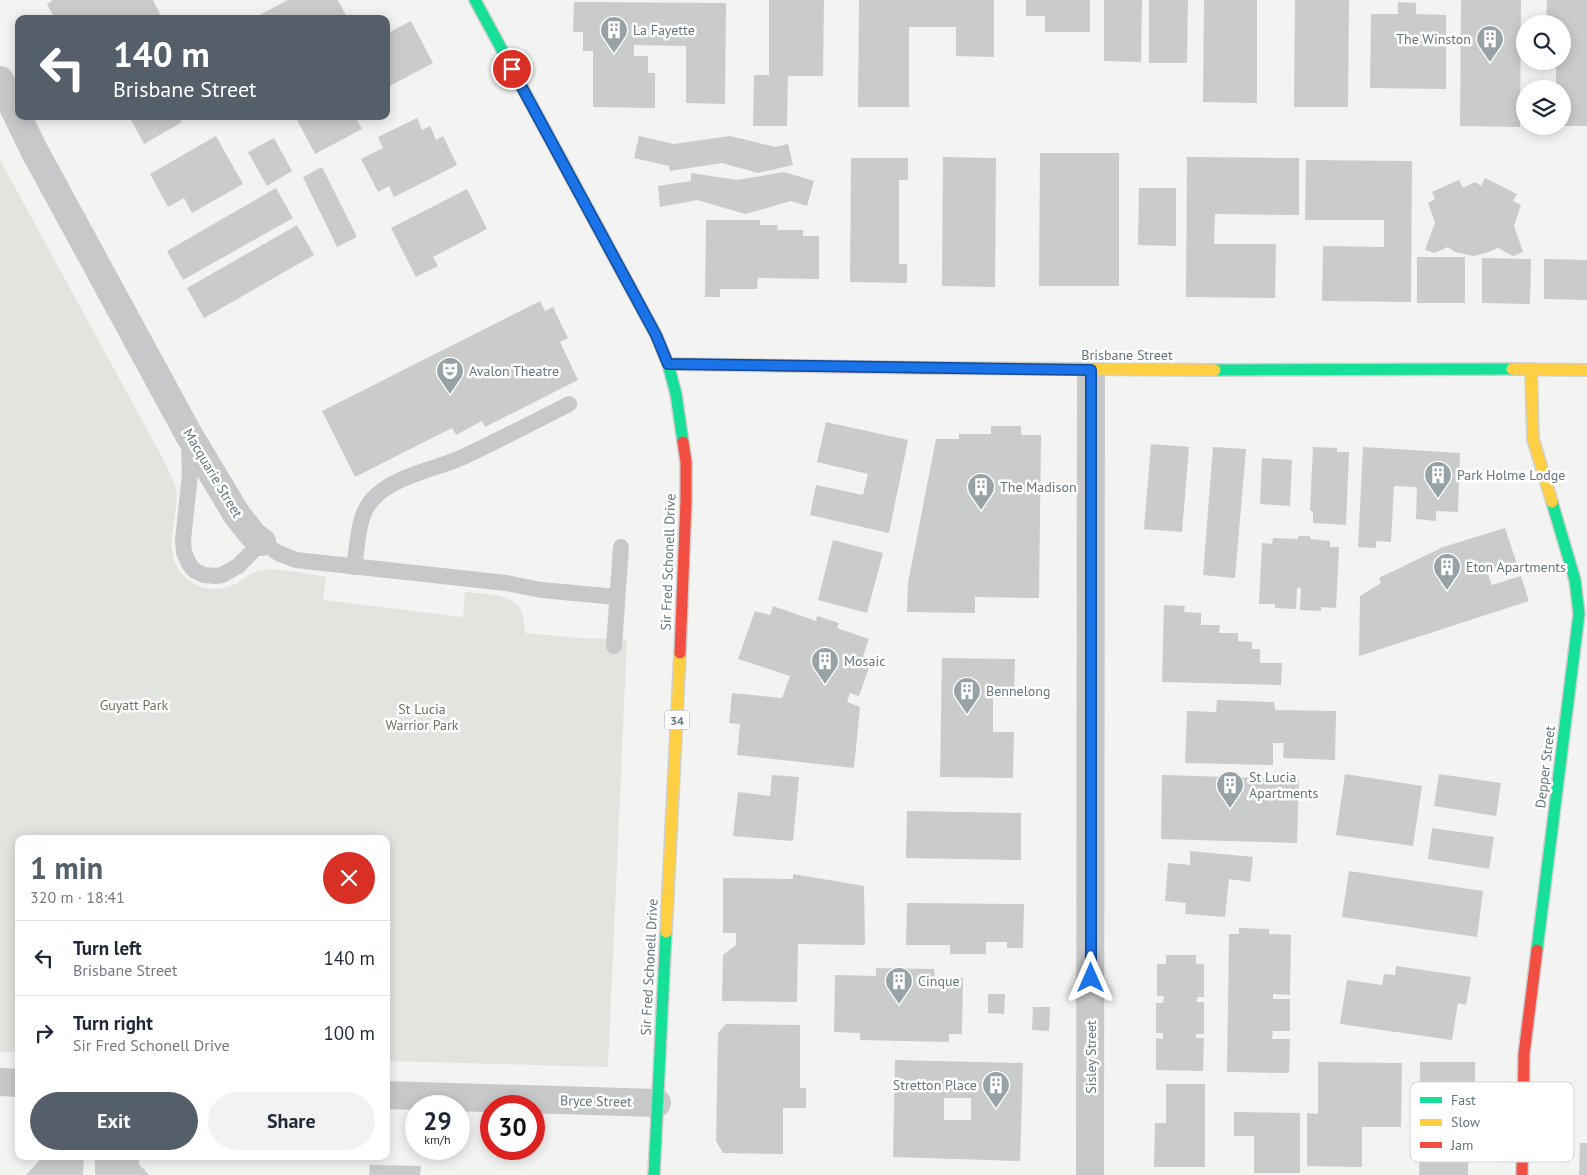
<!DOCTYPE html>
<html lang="en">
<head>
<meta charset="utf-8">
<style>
  body { margin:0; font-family:"PT Sans",sans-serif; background:#f2f2f3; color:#1f2937; height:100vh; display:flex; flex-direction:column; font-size:19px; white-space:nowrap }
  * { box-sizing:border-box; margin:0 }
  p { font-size:16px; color:#747a83 }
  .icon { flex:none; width:28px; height:28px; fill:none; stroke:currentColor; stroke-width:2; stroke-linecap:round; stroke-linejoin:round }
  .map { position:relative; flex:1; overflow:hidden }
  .side { position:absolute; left:15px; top:835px; width:375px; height:325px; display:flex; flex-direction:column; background:#fff; border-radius:10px; box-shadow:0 2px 12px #0003 }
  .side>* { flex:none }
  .top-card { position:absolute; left:15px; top:15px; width:375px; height:105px; border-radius:10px; box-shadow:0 2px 12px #0003; background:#555f69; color:#fff; overflow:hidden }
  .fabs { position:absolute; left:1516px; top:15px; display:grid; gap:10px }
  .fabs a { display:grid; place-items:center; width:55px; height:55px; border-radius:50%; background:#fff; box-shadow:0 2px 12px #0003; font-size:25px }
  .speed { position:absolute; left:405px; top:1095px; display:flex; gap:10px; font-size:25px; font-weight:700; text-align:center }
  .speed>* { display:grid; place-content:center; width:65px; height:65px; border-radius:50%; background:#fff; box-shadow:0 2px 12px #0003; line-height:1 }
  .speed small { font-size:12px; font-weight:400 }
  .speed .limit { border:8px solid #d22; background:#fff; color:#111 }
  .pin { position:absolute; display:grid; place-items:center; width:42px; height:42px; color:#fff; margin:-21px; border:2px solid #fff; border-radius:50%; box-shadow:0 1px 5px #0007 }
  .me { position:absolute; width:55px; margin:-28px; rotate:0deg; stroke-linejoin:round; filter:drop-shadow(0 0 4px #0008) }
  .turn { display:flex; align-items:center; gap:18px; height:105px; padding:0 15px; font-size:22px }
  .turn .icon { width:65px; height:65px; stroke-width:2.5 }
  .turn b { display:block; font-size:35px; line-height:42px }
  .round { display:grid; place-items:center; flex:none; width:52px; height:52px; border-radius:26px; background:#f2f2f3 }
  .summary { display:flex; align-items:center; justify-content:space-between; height:85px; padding:0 15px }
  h1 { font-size:30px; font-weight:700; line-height:38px; color:#555f69 }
  .cta { display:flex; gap:10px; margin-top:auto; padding:10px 15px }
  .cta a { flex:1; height:58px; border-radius:30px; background:#555f69; color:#fff; font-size:20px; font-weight:700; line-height:58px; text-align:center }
  .cta a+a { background:#f2f2f3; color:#1f2937 }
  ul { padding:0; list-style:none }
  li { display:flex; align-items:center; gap:15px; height:75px; padding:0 15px; border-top:1px solid #e0e1e3 }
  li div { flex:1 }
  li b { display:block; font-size:19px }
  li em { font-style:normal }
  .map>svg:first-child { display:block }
  .green { fill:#e2e5df }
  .building { fill:#cacbcb; fill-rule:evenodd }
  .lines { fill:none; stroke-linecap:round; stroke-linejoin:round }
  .fast-casing { stroke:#d0d0d0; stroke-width:14 }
  .slow-casing { stroke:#d0d0d0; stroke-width:14 }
  .jam-casing { stroke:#d0d0d0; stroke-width:14 }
  .lane { stroke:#c7c8c9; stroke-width:16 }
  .street { stroke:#c7c8c9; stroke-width:28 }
  .fast { stroke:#16e098; stroke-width:11 }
  .slow { stroke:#ffcf43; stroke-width:11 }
  .jam { stroke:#f24e42; stroke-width:11 }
  .route-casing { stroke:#114b97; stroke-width:12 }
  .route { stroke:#1a73e8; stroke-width:9 }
  .labels { text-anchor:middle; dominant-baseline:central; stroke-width:5; stroke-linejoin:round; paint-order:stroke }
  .shield { fill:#fff; stroke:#939fa5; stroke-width:1 }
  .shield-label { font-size:12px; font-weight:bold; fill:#65767f }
  .poi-label { font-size:14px; fill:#65767f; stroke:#fff; text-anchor:start }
  .street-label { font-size:14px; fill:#65767f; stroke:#fff }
  .park-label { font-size:14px; fill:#697764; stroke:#fff }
  .key { fill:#fff; stroke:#d1d6d9; stroke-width:1 }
  .key-label { font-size:14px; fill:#65767f }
</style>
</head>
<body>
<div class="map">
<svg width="1587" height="1175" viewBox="0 0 1587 1175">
  <rect width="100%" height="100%" fill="#f3f3f1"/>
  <path class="green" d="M0 160 161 455C165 465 175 480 176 490 179 509 170 531 172 551 175 580 205 596 231 586 242 582 250 572 261 570 280 568 306 574 326 577L323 600 463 617 465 592C481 594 507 593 518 606 524 612 524 624 525 633L579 638 627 639 608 1067 386 1061V839H19V1052H0Z"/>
  <g class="building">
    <polygon points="51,0 153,0 160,14 151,19 55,19 47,4 52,1"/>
    <polygon points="288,0 338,0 348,19 252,19"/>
    <polygon points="769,0 824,0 823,76 788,76 787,126 753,126 754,75 769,75"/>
    <polygon points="859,0 994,0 994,57 956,56 956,27 909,27 909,107 858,107"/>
    <polygon points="1026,0 1090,0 1090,32 1045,32 1045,16 1026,16"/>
    <polygon points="1104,0 1142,0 1141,62 1104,61"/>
    <polygon points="1149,0 1188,0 1187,63 1149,63"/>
    <polygon points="1204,0 1257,0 1257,103 1203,102"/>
    <polygon points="1295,0 1349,0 1348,107 1294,107"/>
    <polygon points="1461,0 1521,0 1520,127 1460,126"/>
    <polygon points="1547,0 1587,0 1587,126 1562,126 1562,89 1556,89 1556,65 1546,65 1546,61 1562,61 1562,24 1546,24"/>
    <polygon points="574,2 726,3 725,104 686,103 686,46 634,45 634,56 648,56 648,73 655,73 655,108 593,107 593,51 583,51 583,32 573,32"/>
    <polygon points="1398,2 1416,3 1416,14 1446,15 1446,89 1370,88 1371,14 1398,14"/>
    <polygon points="411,21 433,63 386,88 386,34"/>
    <polygon points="129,116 178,116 182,122 144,144"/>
    <polygon points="295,116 355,116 362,129 315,154"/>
    <polygon points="417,118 422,130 430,126 436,140 443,136 457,165 394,197 389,186 378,192 361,159 383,148 378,137"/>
    <polygon points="216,136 243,184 192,213 184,198 168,207 150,174"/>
    <polygon points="639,136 674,144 730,136 775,147 788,144 793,165 758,173 722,163 670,171 669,166 634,158"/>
    <polygon points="274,138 292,171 267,186 248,152"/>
    <polygon points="1040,153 1119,153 1119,286 1039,286"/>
    <polygon points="943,157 996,158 995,287 942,286"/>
    <polygon points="1187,157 1299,158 1299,215 1215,214 1214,244 1276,244 1275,298 1186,297"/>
    <polygon points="851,158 908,158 908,180 899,180 899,264 907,264 907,283 850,282"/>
    <polygon points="1306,160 1412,161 1411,302 1322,301 1323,246 1384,247 1384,220 1305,220"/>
    <polygon points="322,167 357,237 337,247 303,177"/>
    <polygon points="784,172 814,181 807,206 791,201 745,214 697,200 660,207 658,186 691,181 691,173 737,180"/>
    <polygon points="1485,178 1517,194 1513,201 1521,205 1514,226 1523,252 1513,256 1498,248 1486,253 1474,256 1455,252 1448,247 1434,253 1425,250 1435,223 1428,203 1435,199 1432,192 1459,180 1463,188 1475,182 1481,186"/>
    <polygon points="276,188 293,218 183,280 167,251"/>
    <polygon points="1139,188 1176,188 1176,246 1138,245"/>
    <polygon points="467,189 487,229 433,257 438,266 416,277 391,228"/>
    <polygon points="706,220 760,220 760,225 778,225 777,230 803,230 803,236 819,236 819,279 758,278 757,289 720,289 720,297 705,297"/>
    <polygon points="297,225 314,255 204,318 187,288"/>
    <rect x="1417" y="257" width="48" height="46"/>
    <polygon points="1482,258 1531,259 1530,304 1482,303"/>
    <polygon points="1544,259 1587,260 1587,300 1544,299"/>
    <polygon points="540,301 545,311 553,307 560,322 568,338 560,342 578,380 485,427 482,421 456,435 452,428 355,477 322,411"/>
    <polygon points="826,422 908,440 889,533 810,515 816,485 863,495 868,474 817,462"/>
    <polygon points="991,426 1021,426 1021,435 1041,435 1039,598 975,597 975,613 907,612 908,583 936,439 959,439 959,434 991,434"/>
    <polygon points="1151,444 1189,447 1182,532 1144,529"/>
    <polygon points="1213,447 1246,449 1235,578 1203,575"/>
    <polygon points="1313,447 1337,448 1337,452 1349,452 1346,525 1313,523 1313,511 1310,511"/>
    <polygon points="1363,447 1460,453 1458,512 1436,511 1436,521 1416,519 1417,487 1394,486 1391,542 1376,541 1376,548 1358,547"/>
    <polygon points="1262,458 1292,460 1290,506 1260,504"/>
    <polygon points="1505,528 1517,564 1488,574 1492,585 1521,576 1529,601 1359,656 1360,596 1381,583 1379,578 1443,547"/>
    <polygon points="1298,536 1310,536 1310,539 1330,541 1330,547 1339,547 1336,608 1321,607 1321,611 1300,610 1301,588 1297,588 1296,609 1275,608 1275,604 1259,604 1262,543 1272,544 1273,538 1298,539"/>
    <polygon points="833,540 883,553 867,613 818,600"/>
    <polygon points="1164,605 1185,606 1184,612 1201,613 1201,625 1220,625 1219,633 1238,633 1238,641 1252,642 1252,649 1260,649 1260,663 1282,663 1281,685 1162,682"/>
    <polygon points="773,606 816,621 817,616 839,623 837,628 869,639 863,656 872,659 859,696 850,693 847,702 860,707 854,768 737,755 740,724 729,723 732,693 782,698 790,676 738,659 755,611 770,615"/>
    <polygon points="942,658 1015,659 1014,699 993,698 993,732 1014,732 1013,778 940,777"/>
    <polygon points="1217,700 1274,702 1275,710 1336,711 1335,760 1283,758 1284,743 1273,743 1273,765 1185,763 1187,711 1216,712"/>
    <polygon points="1345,774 1422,786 1413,846 1336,835"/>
    <polygon points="1439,774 1501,783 1496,816 1434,806"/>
    <polygon points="772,775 799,777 793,841 733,836 738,792 770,796"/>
    <polygon points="1162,775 1299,779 1297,843 1161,839"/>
    <polygon points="907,811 1021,813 1021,860 906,858"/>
    <polygon points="1432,828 1494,837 1489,869 1428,859"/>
    <polygon points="1190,851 1253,857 1250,882 1229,879 1225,917 1185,914 1186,903 1165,901 1168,863 1190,865"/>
    <polygon points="1349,871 1483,891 1477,937 1342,917"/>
    <polygon points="793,874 864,886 865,945 798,944 797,1002 722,1001 723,955 736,945 736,933 723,933 723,878 793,879"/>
    <polygon points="907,903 1024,904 1023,948 1007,948 1007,942 986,942 986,954 950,954 950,945 906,945"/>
    <polygon points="1239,928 1269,929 1269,934 1291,935 1290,995 1273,994 1273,999 1290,999 1290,1031 1273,1031 1272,1039 1290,1039 1289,1073 1227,1072 1229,934 1239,934"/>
    <polygon points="1166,955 1196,955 1196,964 1204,964 1204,997 1197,997 1197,1002 1204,1002 1204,1034 1196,1034 1196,1038 1204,1038 1203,1071 1156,1070 1156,1038 1163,1039 1163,1033 1156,1033 1156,1003 1163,1003 1164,996 1157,996 1157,964 1166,964"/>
    <polygon points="1396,966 1471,977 1466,1005 1458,1003 1452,1040 1340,1024 1347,980 1382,985 1384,974 1395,975"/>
    <polygon points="876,968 934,969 935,977 963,978 962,1034 949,1034 949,1042 860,1040 860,1033 834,1032 835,975 876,976"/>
    <polygon points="988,994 1005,994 1004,1014 988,1013"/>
    <polygon points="1033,1007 1050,1007 1049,1031 1032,1030"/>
    <polygon points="726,1024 800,1025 800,1088 806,1088 806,1108 783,1108 783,1154 723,1153 716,1141 718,1033"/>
    <path d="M895 1060 1023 1063 1020 1161 893 1157ZM944 1098H971V1120H944Z"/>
    <polygon points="1318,1062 1402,1063 1401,1127 1362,1127 1362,1167 1307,1166 1307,1113 1318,1114"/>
    <polygon points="1420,1062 1475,1062 1475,1095 1464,1095 1463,1137 1469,1137 1468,1175 1419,1175"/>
    <polygon points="1166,1084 1205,1084 1205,1167 1154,1167 1155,1123 1166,1123"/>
    <polygon points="1234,1112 1300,1113 1300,1173 1254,1173 1254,1136 1234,1136"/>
    <polygon points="1580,1143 1587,1143 1587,1175 1579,1175"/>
    <polygon points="39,1156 84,1156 83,1175 26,1175 39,1161"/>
    <polygon points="95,1156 139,1156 139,1164 149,1175 95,1175"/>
    <polygon points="370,1165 421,1166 420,1175 369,1175"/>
  </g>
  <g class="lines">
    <defs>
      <g id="fast">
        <polyline points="475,0 656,335 668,364 676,394 683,442"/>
        <polyline points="1215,370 1512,369"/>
        <polyline points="1537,950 1579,614 1575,580 1552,502"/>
        <polyline points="654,1175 666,932"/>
      </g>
      <g id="slow">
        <polyline points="930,368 1215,370"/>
        <polyline points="1512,369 1587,370"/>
        <polyline points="1531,369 1533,439 1552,502"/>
        <polyline points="666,932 680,653"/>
      </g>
      <g id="jam">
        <polyline points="668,364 930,368"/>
        <polyline points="680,653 686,500 686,462 683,442"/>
        <polyline points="1522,1175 1524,1054 1537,950"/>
      </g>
    </defs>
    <use href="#fast" class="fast-casing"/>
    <use href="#slow" class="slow-casing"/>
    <use href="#jam" class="jam-casing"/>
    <g class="lane">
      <polyline points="189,442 190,474 183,540 184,552 189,564 195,571 204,575 216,576 222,575 238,566 262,542 278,553 296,560 506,583 541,590 617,597"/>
      <path d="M354 567C358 546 357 518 371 501 391 476 435 470 463 457 499 440 534 422 569 404"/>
      <polyline points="614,646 621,547"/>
    </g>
    <g class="street">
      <polyline points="0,80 34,150 189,435 237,515 253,535 262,542"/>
      <polyline points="0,1082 19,1083"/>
      <polyline points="386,1095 657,1103"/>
      <polyline points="1090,1175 1091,370"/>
    </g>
    <use href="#fast" class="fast"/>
    <use href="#slow" class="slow"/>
    <use href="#jam" class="jam"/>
  </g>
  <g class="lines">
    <defs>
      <polyline id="route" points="512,69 656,335 668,364 1091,370 1091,978"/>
    </defs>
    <use href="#route" class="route-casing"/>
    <use href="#route" class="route"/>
  </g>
  <defs>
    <symbol id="building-pin" viewBox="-11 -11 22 30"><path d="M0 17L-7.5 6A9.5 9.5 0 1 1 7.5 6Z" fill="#97a2a7" stroke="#fff"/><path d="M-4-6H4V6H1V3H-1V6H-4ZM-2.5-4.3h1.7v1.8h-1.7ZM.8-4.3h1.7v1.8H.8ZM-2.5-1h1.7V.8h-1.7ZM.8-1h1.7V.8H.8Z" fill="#fff"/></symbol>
    <symbol id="theatre-pin" viewBox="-11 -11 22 30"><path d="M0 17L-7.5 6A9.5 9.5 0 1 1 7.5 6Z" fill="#97a2a7" stroke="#fff"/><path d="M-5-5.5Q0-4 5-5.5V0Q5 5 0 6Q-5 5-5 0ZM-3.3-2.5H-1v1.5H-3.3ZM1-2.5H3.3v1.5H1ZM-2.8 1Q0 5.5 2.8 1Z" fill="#fff"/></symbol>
  </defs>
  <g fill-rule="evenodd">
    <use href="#building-pin" x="598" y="14" width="32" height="43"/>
    <use href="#building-pin" x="1474" y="23" width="32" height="43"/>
    <use href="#theatre-pin" x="434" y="355" width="32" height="43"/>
    <use href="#building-pin" x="1422" y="459" width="32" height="43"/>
    <use href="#building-pin" x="965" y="471" width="32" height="43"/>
    <use href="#building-pin" x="1431" y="551" width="32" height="43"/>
    <use href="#building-pin" x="809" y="645" width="32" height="43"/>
    <use href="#building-pin" x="951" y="675" width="32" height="43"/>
    <use href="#building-pin" x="1214" y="769" width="32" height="43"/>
    <use href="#building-pin" x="883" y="965" width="32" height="43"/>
    <use href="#building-pin" x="980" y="1069" width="32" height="43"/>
  </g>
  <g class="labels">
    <rect class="shield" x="664.5" y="710.5" width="25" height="19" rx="4"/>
    <g class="shield-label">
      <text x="677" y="720">34</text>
    </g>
    <g class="poi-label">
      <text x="633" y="30">La Fayette</text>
      <text x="1471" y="39" text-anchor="end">The Winston</text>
      <text x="469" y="371">Avalon Theatre</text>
      <text x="1457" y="475">Park Holme Lodge</text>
      <text x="1000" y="487">The Madison</text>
      <text x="1466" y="567">Eton Apartments</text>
      <text x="844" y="661">Mosaic</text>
      <text x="986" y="691">Bennelong</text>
      <text x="1249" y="777">St Lucia<tspan x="1249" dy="16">Apartments</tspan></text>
      <text x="918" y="981">Cinque</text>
      <text x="977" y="1085" text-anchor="end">Stretton Place</text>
    </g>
    <g class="street-label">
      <text x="1127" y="355">Brisbane Street</text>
      <text transform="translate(213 473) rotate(59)">Macquarie Street</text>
      <text transform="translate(668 562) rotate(-88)">Sir Fred Schonell Drive</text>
      <text transform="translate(1545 767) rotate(-83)">Depper Street</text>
      <text transform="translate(649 967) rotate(-87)">Sir Fred Schonell Drive</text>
      <text transform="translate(1091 1057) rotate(-90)">Sisley Street</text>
      <text transform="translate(596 1101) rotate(1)">Bryce Street</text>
    </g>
    <g class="park-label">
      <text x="134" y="705">Guyatt Park</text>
      <text x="422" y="709">St Lucia<tspan x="422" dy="16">Warrior Park</tspan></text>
    </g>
  </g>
  <rect x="1410" y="1082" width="164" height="80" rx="8" class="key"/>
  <rect x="1420" y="1097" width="22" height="6" fill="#16e098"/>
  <rect x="1420" y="1119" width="22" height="7" fill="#ffcf43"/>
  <rect x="1420" y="1142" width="22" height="6" fill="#f24e42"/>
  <g class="key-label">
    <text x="1451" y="1105">Fast</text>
    <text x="1451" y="1127">Slow</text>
    <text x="1451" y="1150">Jam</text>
  </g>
</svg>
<div class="fabs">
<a><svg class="icon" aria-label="search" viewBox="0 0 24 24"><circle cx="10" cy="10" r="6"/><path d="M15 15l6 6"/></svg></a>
<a><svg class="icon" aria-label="layers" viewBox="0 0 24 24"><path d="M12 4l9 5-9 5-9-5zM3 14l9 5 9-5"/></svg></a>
</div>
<div class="speed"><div>29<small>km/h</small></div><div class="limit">30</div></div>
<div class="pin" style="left:512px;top:69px;background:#d93025"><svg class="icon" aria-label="arrive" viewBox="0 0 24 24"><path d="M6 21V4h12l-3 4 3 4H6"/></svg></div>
<svg class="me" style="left:1091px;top:978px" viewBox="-20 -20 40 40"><path d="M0-17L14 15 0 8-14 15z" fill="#1a73e8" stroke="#fff" stroke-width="4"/></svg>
<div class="top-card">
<div class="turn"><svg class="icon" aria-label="left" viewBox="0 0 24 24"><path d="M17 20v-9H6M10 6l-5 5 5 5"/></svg><div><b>140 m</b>Brisbane Street</div></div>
</div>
<section class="side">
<div class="summary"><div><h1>1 min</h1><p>320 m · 18:41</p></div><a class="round" style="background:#d93025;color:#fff"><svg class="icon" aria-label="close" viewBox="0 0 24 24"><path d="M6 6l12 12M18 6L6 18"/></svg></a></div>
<ul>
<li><svg class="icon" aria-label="left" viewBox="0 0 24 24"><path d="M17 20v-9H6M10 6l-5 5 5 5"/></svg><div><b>Turn left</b><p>Brisbane Street</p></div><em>140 m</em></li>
<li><svg class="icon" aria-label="right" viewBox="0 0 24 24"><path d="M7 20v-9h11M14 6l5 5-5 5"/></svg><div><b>Turn right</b><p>Sir Fred Schonell Drive</p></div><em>100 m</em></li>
</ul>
<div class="cta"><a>Exit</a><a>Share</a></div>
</section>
</div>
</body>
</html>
